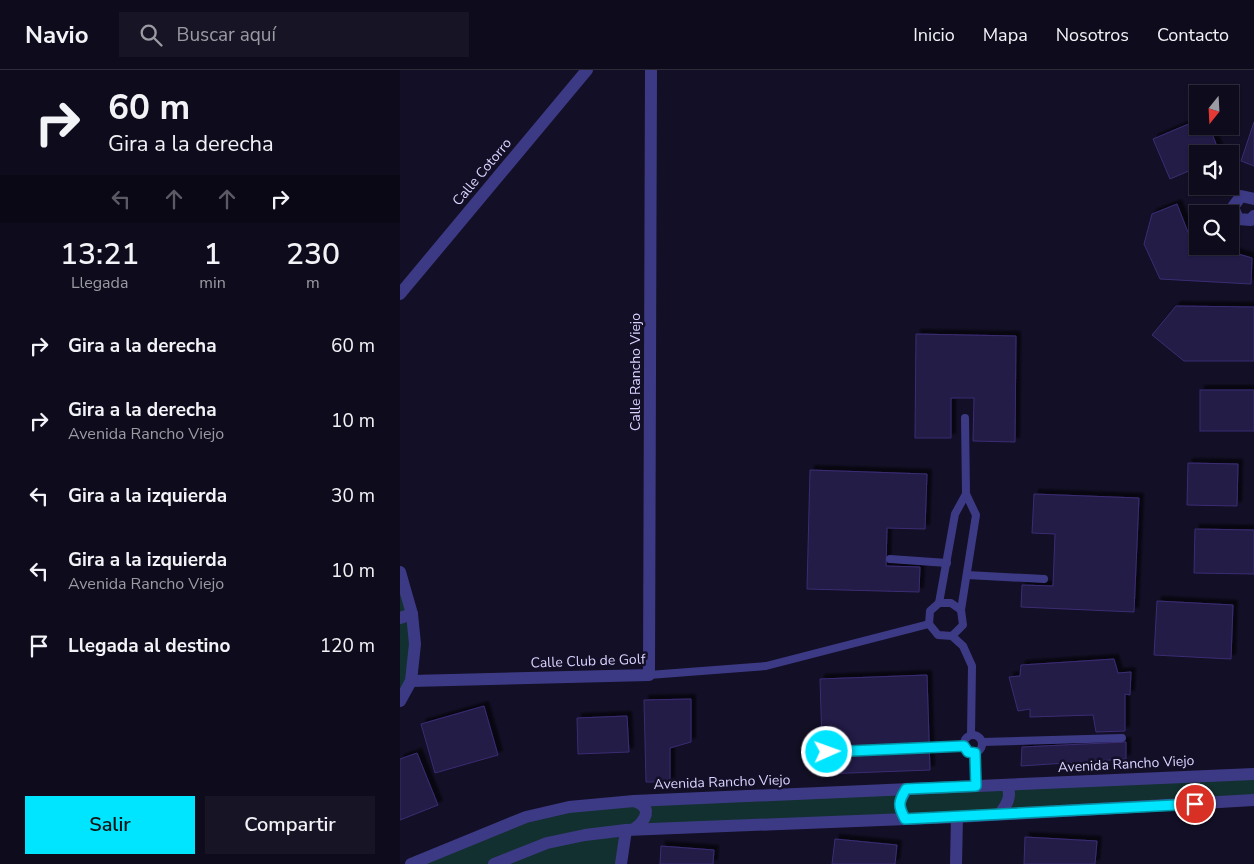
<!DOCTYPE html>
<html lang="es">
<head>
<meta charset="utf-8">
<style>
  body { margin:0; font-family:"Nunito Sans",sans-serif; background:#171425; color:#f1f3f6; height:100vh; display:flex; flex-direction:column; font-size:19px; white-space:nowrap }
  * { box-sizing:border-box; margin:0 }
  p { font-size:16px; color:#9b9ba3 }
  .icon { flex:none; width:28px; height:28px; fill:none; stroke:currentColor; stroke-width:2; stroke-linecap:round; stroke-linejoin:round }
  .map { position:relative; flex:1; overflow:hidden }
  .side { display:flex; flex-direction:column; background:#0e0b1c; width:400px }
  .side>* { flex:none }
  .guide { background:#0e0b1c; color:#f1f3f6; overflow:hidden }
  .needle { width:32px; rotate:198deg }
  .buttons { position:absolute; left:789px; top:15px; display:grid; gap:10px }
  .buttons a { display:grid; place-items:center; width:50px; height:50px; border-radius:0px; background:#0e0b1c; box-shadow:0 1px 4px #0004,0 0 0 1px #2e2b3b; font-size:25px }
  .pin { position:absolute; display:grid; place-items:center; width:42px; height:42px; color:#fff; margin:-21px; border:2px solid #fff; border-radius:50%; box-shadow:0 1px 5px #0007 }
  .me { position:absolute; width:55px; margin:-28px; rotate:88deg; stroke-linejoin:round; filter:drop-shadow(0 0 4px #0008) }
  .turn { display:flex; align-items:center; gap:18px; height:105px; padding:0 25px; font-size:22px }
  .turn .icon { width:65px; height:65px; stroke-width:2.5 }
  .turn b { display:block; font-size:35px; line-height:42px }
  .lanes { display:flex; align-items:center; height:48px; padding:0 25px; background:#0003; justify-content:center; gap:25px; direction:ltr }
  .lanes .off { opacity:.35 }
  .eta { display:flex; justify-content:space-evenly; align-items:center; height:85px; text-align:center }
  .eta b { font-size:30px; font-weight:600; line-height:35px }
  .action { display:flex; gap:10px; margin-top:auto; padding:10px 25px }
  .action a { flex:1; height:58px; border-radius:0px; background:#00e5ff; color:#111; font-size:20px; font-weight:600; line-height:58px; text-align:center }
  .action a+a { background:#171425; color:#f1f3f6 }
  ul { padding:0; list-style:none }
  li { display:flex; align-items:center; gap:15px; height:75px; padding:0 25px }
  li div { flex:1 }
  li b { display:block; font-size:19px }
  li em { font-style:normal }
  header { display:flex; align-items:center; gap:30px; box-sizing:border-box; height:70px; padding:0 25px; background:#0e0b1c; border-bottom:1px solid #2e2b3b }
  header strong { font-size:24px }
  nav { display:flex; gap:28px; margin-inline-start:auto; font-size:18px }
  .search { width:350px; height:45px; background:#171425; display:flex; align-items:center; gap:12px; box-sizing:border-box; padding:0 18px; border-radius:0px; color:#9b9ba3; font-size:19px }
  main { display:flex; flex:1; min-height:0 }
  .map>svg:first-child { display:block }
  .green { fill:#12302f }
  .building { fill:#241b47; stroke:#3b2d73; filter:url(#shadow) }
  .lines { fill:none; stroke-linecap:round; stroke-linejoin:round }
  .service { stroke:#3d3a85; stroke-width:8 }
  .minor { stroke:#3d3a85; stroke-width:12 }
  .tertiary { stroke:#3d3a85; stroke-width:12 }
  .route-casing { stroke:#0095a6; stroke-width:12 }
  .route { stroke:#00e5ff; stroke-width:9 }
  .labels { text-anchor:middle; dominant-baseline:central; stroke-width:5; stroke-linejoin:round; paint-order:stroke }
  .street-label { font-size:14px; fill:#d9d4ff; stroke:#130f26 }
</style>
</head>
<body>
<header>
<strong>Navio</strong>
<div class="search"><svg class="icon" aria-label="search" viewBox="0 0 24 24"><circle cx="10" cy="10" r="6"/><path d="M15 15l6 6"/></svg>Buscar aquí</div>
<nav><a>Inicio</a><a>Mapa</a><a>Nosotros</a><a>Contacto</a></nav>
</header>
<main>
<section class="side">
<div class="guide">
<div class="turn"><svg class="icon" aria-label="right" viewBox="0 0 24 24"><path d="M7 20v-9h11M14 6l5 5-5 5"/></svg><div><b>60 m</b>Gira a la derecha</div></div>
<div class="lanes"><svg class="icon off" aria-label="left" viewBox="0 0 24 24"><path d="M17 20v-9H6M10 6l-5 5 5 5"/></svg><svg class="icon off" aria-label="ahead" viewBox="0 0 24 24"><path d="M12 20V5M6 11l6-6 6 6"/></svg><svg class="icon off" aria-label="ahead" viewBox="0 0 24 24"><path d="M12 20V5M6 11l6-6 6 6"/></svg><svg class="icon" aria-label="right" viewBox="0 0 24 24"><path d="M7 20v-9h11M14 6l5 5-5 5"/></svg></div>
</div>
<div class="eta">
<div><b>13:21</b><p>Llegada</p></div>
<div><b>1</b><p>min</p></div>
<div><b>230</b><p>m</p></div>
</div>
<ul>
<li><svg class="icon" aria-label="right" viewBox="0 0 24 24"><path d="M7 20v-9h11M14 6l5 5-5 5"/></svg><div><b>Gira a la derecha</b></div><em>60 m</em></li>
<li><svg class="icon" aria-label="right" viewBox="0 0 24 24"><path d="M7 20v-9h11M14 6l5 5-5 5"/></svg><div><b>Gira a la derecha</b><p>Avenida Rancho Viejo</p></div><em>10 m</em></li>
<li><svg class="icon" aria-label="left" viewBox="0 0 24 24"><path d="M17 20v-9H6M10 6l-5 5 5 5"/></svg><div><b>Gira a la izquierda</b></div><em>30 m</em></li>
<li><svg class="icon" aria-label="left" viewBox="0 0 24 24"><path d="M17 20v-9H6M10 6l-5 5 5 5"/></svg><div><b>Gira a la izquierda</b><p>Avenida Rancho Viejo</p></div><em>10 m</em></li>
<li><svg class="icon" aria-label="arrive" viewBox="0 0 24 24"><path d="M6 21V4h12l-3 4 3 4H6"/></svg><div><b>Llegada al destino</b></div><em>120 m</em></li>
</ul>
<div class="action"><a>Salir</a><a>Compartir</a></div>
</section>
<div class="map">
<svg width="854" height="794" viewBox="0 0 854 794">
  <defs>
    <filter id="shadow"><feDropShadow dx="4.5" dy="-4.5" stdDeviation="1" flood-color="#0009"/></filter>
  </defs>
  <rect width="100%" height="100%" fill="#130f26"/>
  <g class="green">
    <polygon points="0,502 15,574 0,631"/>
    <polygon points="854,704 854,730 226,760 225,794 11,794 169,737"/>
  </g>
  <g class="building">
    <polygon points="798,50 798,56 809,56 820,84 798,84 798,97 770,109 753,69"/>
    <polygon points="854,52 854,96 841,91"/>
    <polygon points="777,134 791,170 798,172 798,176 812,176 852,188 851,214 760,209 744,174 752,144"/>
    <polygon points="776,236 854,237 854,291 784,291 752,265"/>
    <polygon points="516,264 616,266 615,372 573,371 574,328 551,328 551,368 515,368"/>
    <rect x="800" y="320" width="54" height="41"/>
    <polygon points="788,393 838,394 837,436 787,435"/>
    <polygon points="410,400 527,404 525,459 487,458 486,496 520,497 519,522 407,519"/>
    <polygon points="634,424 739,428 734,542 621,537 622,515 653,516 655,464 632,463"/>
    <polygon points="795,459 854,460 854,504 794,503"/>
    <polygon points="757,531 833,535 831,589 754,585"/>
    <polygon points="714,589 718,603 731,602 730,625 725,624 725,661 696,662 693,645 630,647 630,639 618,641 609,607 620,606 621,595"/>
    <polygon points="527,605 530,700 423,704 420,609"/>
    <polygon points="291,629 291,672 270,678 270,712 246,712 244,630"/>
    <polygon points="84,636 98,685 35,703 21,654"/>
    <polygon points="227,646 229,682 178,684 177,648"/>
    <polygon points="726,672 726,689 621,696 622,677"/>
    <polygon points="17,683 38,735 0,750 0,689"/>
    <polygon points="625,767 697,771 695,794 624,794"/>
    <polygon points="435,769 497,775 495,794 432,794"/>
    <polygon points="261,776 314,780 313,794 260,794"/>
  </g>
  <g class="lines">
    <g class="service">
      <polyline points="490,489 547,493"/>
      <polyline points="567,505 644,509"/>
      <polyline points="539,533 555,444 566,424"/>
      <polyline points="561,540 576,445 566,424 565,348"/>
      <polyline points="552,566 563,555 561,540 551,533 539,533 530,541 529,554 538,565 552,566 563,576 572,596 571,665"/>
      <polyline points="249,605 366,596 529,554"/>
      <circle cx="573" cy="674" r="9"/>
      <polyline points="583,672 722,668"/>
      <polyline points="427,682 564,676"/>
      <polyline points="575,683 576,716"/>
    </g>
    <g class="minor">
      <polyline points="854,129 841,126 833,137 838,149 851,150 854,146"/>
      <polyline points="0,224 187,0"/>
      <polyline points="11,611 249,605 251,0"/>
      <polyline points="221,794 226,760"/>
      <polyline points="556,794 557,747"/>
    </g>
    <g class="tertiary">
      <polyline points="0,502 12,544 15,574 11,611 0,631"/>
      <polyline points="0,548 12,544"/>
      <path d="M234 731C237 732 240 733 242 735 252 742 241 755 234 759"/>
      <path d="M600 744C607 734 612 727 607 715"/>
      <path d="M505 749C498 736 498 732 507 719"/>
      <polyline points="11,794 126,747 169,737 234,731 854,704"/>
      <polyline points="94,794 147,773 185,765 226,760 557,747 854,730"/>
    </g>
  </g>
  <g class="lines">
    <defs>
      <path id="route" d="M427 682 564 676 568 682 575 683 576 716 506 719C498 732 498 736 505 749L795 734"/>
    </defs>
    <use href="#route" class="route-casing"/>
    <use href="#route" class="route"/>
  </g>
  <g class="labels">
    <g class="street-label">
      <text transform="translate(82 102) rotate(-50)">Calle Cotorro</text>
      <text transform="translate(235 302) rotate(-90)">Calle Rancho Viejo</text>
      <text transform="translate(188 591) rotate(-2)">Calle Club de Golf</text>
      <text transform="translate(726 694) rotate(-3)">Avenida Rancho Viejo</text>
      <text transform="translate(322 712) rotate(-2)">Avenida Rancho Viejo</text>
    </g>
  </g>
</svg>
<div class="buttons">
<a><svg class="needle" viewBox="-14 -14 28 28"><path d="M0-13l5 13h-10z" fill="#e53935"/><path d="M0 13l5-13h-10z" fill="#9b9ba3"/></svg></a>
<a><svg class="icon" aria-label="sound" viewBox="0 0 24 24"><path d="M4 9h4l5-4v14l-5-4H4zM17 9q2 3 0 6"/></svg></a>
<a><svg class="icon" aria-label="search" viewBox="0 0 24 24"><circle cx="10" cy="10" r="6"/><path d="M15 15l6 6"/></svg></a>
</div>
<div class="pin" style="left:795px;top:734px;background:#d93025"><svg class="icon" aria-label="arrive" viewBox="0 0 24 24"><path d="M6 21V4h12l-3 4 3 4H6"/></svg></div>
<svg class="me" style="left:427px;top:682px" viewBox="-20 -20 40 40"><circle r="17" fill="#00e5ff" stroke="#fff" stroke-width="3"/><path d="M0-11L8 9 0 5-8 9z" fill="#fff"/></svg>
</div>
</main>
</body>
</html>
